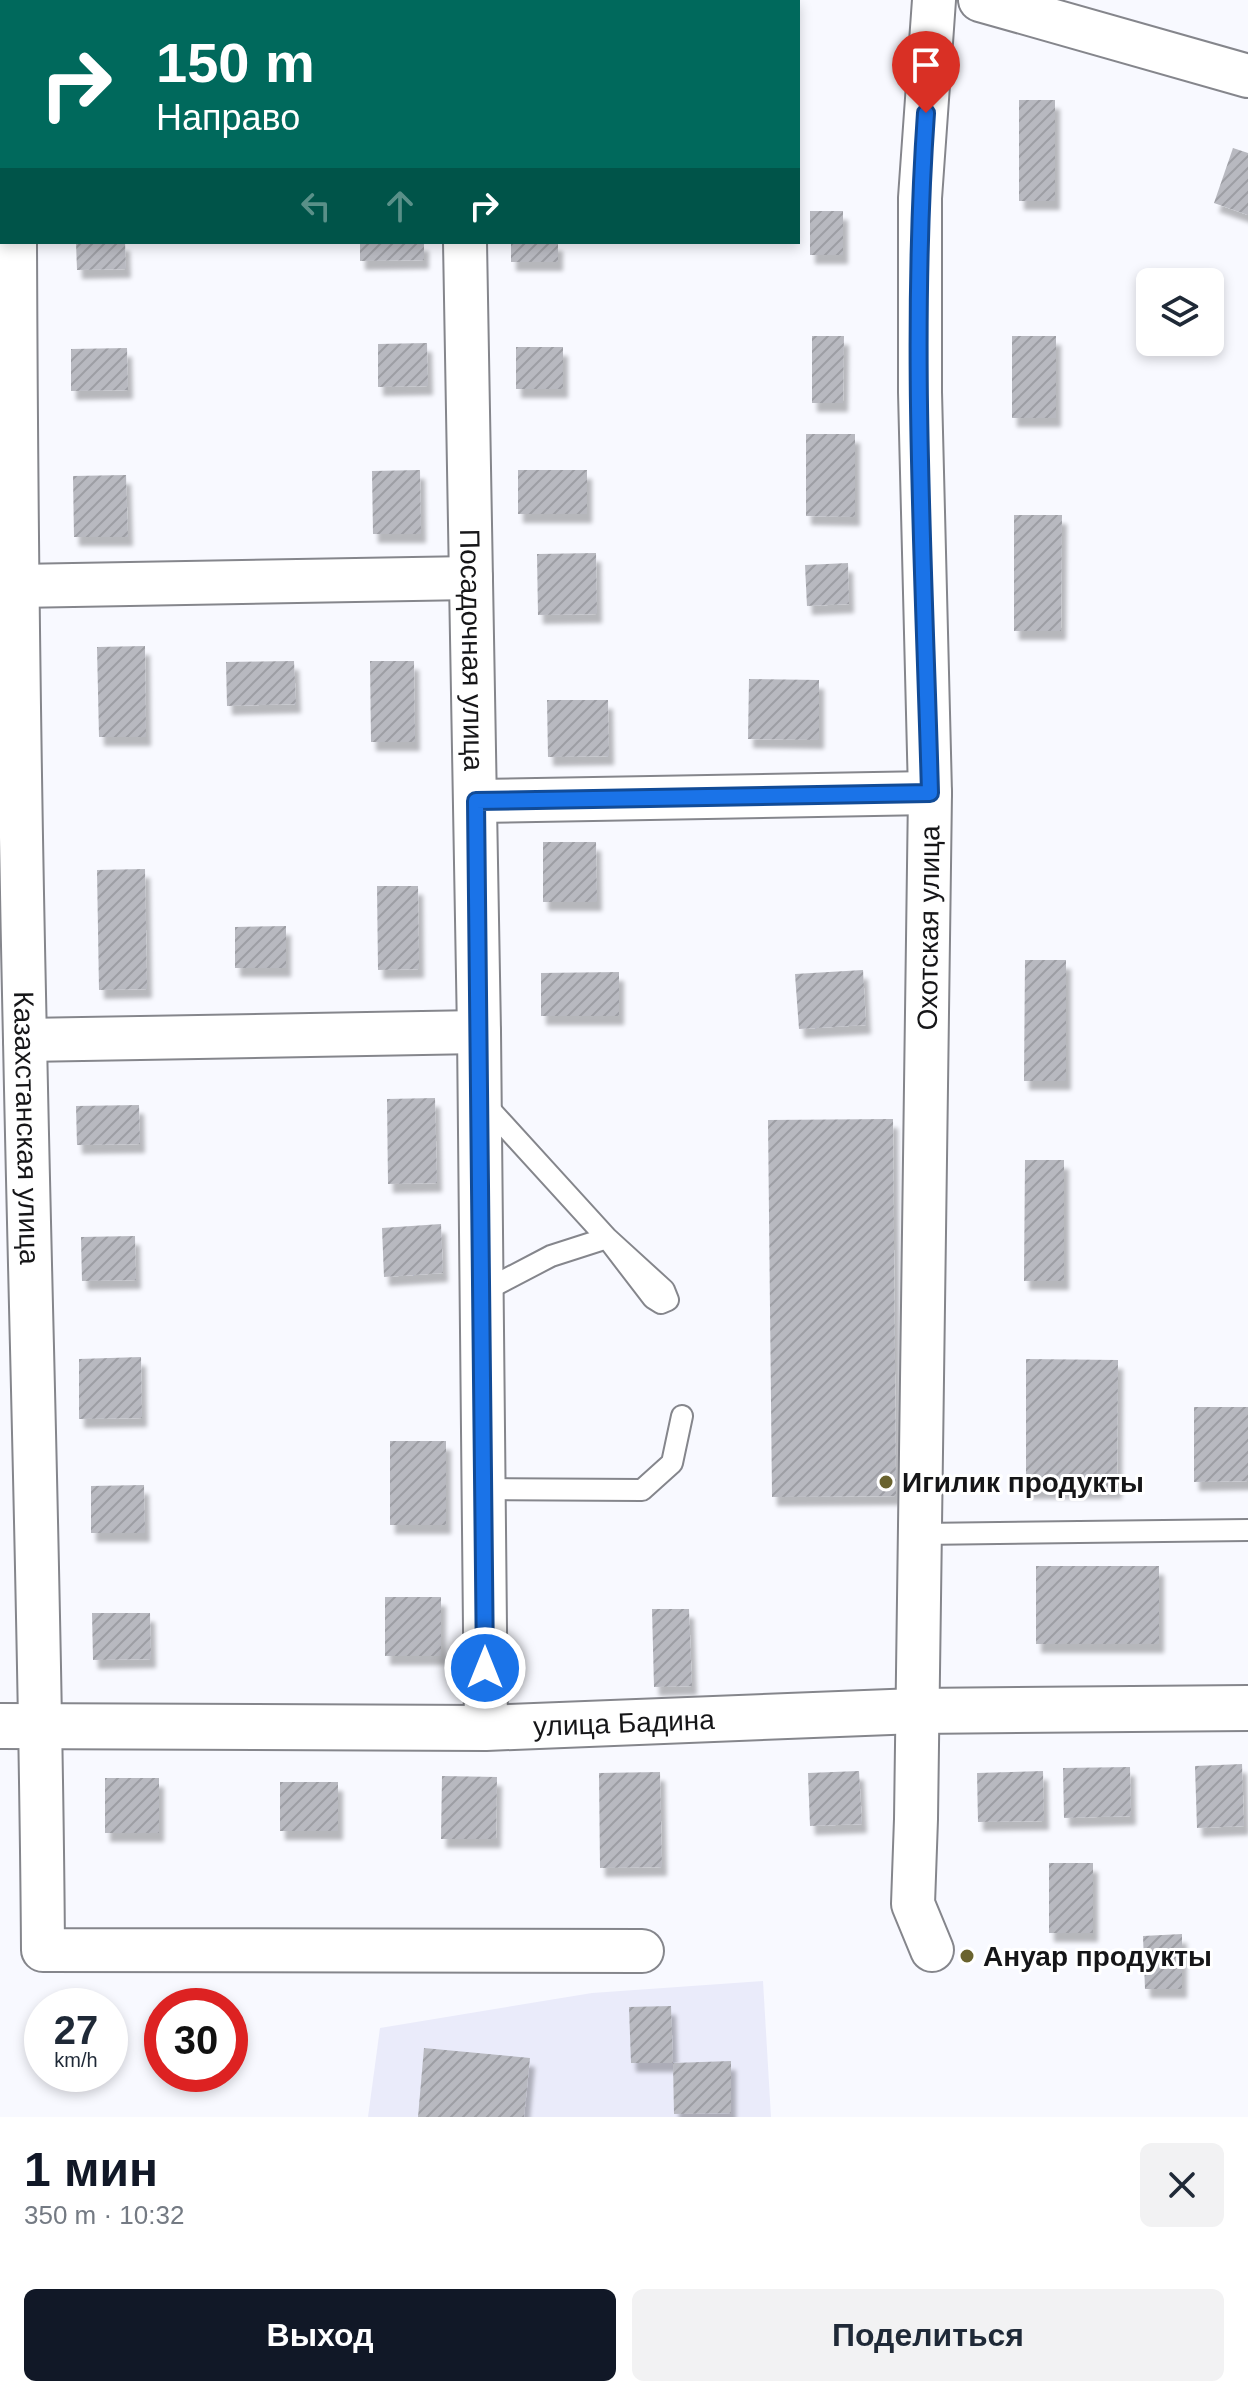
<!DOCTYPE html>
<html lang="ru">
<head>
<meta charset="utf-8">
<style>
  body { margin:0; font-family:Helvetica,sans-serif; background:#f2f2f3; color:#1f2937; height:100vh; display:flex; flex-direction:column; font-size:30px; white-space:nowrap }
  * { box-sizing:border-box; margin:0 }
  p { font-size:26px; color:#747a83 }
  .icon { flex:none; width:44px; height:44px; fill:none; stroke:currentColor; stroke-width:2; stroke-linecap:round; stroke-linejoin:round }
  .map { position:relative; height:2117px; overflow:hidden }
  .sheet { display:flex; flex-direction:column; background:#fff; flex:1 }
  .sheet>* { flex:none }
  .top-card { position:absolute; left:0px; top:0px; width:800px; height:244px; box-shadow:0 4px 12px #0003; background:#00695c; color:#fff; overflow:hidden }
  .tools { position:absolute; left:1136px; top:268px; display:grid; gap:16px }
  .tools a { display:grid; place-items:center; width:88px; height:88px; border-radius:12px; background:#fff; box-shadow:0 4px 12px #0003; font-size:40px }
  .speed { position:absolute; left:24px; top:1988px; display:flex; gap:16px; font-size:40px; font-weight:700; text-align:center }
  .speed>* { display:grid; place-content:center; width:104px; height:104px; border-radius:50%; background:#fff; box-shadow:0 4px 12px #0003; line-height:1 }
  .speed small { font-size:20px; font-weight:400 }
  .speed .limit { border:12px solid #d22; background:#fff; color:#111 }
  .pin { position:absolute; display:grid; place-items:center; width:68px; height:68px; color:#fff; margin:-82px -34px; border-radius:50% 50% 50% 0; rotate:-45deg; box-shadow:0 0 8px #0007 }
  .pin .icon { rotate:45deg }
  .me { position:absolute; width:88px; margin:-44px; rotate:0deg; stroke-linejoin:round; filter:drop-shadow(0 0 6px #0008) }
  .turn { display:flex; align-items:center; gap:28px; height:168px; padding:0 24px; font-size:36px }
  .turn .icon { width:104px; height:104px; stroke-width:2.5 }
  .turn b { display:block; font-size:56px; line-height:68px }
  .lanes { display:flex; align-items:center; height:76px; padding:0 24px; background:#0003; justify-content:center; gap:40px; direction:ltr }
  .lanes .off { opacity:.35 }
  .round { display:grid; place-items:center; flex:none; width:84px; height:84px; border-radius:12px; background:#f2f2f3 }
  .summary { display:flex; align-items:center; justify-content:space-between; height:136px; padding:0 24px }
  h1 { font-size:48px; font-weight:600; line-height:60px; color:#111827 }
  .button { display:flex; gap:16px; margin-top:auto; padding:16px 24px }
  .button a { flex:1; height:92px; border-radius:12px; background:#111827; color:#fff; font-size:32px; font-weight:600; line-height:92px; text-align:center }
  .button a+a { background:#f2f2f3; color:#1f2937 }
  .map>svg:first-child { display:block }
  .built { fill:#eaebfa }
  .building { fill:url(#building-hatch); filter:url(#shadow) }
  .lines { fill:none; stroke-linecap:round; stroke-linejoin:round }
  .lane-casing { stroke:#85868c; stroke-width:24 }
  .street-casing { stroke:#85868c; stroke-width:46 }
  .secondary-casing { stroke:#85868c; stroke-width:48 }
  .lane { stroke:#fff; stroke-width:20 }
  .street { stroke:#fff; stroke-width:42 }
  .secondary { stroke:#fff; stroke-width:44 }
  .route-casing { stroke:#114b97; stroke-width:20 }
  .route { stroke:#1a73e8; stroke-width:14 }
  .poi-dot { fill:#6a632f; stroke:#fff; stroke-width:3 }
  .labels { text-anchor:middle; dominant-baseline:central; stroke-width:6; stroke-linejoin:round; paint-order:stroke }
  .street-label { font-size:28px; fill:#161618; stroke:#fff }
  .poi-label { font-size:28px; font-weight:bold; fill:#161618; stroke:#fff; text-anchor:start }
</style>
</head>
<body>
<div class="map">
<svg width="1248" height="2117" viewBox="0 0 1248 2117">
  <defs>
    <pattern id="building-hatch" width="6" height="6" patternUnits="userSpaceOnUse" patternTransform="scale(2)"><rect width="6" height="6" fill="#b8b9c0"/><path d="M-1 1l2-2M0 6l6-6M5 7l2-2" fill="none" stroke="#9d9ea4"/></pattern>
    <filter id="shadow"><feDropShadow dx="5" dy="9" stdDeviation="2" flood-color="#0004"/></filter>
  </defs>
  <rect width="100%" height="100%" fill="#f8f9ff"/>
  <polygon class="built" points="763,1981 771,2117 368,2117 380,2028 592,1993"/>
  <g class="building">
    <rect x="1019" y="100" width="36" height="101"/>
    <polygon points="1233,148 1248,153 1248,215 1214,203"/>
    <rect x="810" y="211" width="33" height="44"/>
    <polygon points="76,242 125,242 126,269 77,270"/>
    <polygon points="360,242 424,242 424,260 360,261"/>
    <rect x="511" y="242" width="47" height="20"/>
    <polygon points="812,336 844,336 843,403 812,403"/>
    <rect x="1012" y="336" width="44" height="82"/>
    <polygon points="427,343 428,386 378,387 378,344"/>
    <rect x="516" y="347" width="47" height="42"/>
    <polygon points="127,348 128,390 71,391 71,349"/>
    <polygon points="806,434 855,434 855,517 806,516"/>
    <polygon points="420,470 421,534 373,534 372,471"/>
    <rect x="518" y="470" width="69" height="44"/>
    <polygon points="126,475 128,537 74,537 73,476"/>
    <polygon points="1014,515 1062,515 1061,631 1014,631"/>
    <polygon points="596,553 597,614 538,615 537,554"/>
    <polygon points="848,563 849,604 807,606 805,565"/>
    <polygon points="145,646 146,737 99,737 97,647"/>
    <polygon points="294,661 296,704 227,706 226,662"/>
    <polygon points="370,661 414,661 415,742 371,742"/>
    <polygon points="749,679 819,680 819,740 748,739"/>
    <polygon points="547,700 608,700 609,756 548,757"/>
    <polygon points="543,842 596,842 597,902 543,902"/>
    <polygon points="145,869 147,989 99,990 97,870"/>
    <polygon points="377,886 418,886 419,969 378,970"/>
    <polygon points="286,926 286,968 235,968 235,927"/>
    <polygon points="1025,960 1066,960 1066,1081 1024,1081"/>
    <polygon points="863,970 866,1025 799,1029 795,974"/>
    <polygon points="619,972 619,1016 541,1016 541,973"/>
    <polygon points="435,1098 437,1183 388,1184 387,1099"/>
    <polygon points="139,1105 140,1144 77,1145 76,1106"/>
    <polygon points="893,1119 896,1496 772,1497 768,1120"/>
    <polygon points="1025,1160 1064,1160 1064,1281 1024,1281"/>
    <polygon points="441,1224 443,1273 384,1277 382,1228"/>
    <polygon points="135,1236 136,1280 82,1281 81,1237"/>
    <polygon points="141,1357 142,1418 79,1419 79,1359"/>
    <polygon points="1026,1359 1118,1360 1117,1490 1026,1490"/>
    <polygon points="1194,1407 1248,1407 1248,1481 1194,1482"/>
    <rect x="390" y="1441" width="56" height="84"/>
    <polygon points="144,1485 145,1533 91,1533 91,1486"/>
    <rect x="1036" y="1566" width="123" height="78"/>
    <rect x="385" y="1597" width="56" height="59"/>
    <polygon points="652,1609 689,1609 692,1686 654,1687"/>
    <polygon points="92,1613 150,1613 151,1659 93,1660"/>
    <polygon points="1242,1764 1244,1826 1197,1828 1195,1766"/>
    <polygon points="1130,1767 1131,1816 1064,1818 1063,1768"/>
    <polygon points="859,1771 862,1824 810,1826 808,1773"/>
    <polygon points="1043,1771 1044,1821 978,1822 977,1773"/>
    <polygon points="660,1772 662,1867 600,1868 599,1773"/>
    <polygon points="442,1776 497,1777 496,1839 441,1839"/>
    <rect x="105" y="1778" width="54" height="55"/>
    <rect x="280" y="1782" width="58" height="49"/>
    <rect x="1049" y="1863" width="44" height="70"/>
    <polygon points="1182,1934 1182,1989 1145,1989 1143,1936"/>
    <polygon points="671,2006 673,2063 631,2063 629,2007"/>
    <polygon points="424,2048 530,2058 524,2117 418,2117"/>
    <polygon points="731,2061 731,2113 674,2114 673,2063"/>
  </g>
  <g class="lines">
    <defs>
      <g id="lane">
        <polyline points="482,1292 551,1256 607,1238 664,1290 668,1300 661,1303 653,1298 607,1238 483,1102"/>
        <polyline points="484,1489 642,1490 672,1463 682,1416"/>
        <polyline points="920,1534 1248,1530"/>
      </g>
      <g id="street">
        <polyline points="13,0 13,2"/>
        <polyline points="456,0 456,2"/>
        <polyline points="980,0 1248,76"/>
        <path id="s1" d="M15 242C16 508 19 774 25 1040 31 1343 41 1646 43 1950L642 1951"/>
        <path id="s2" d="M465 242 479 1032 486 1728"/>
        <polyline points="17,586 471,578"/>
        <polyline points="476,801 930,793"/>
        <polyline points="25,1040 479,1032"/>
        <path id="s3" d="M932 1950 913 1904 916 1819 930 793 920 392V198L934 0"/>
      </g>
      <g id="secondary">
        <path id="s4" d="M0 1726 486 1728 916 1711 1248 1708"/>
      </g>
    </defs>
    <use href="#lane" class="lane-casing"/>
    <use href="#street" class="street-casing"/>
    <use href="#secondary" class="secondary-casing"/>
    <use href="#lane" class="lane"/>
    <use href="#street" class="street"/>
    <use href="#secondary" class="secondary"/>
  </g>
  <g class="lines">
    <defs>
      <path id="route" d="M485 1668 476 801 930 793C924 567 910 339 926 113"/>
    </defs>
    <use href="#route" class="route-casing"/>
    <use href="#route" class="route"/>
  </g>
  <g class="poi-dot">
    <circle cx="886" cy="1482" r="8"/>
    <circle cx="967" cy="1956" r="8"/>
  </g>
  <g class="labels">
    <g class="street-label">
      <text stroke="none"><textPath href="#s2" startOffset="408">Посадочная улица</textPath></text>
      <text stroke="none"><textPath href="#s3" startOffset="1026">Охотская улица</textPath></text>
      <text stroke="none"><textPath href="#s1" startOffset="886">Казахстанская улица</textPath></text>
      <text stroke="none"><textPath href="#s4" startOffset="624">улица Бадина</textPath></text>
    </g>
    <g class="poi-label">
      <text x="902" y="1482">Игилик продукты</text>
      <text x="983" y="1956">Ануар продукты</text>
    </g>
  </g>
</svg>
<div class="tools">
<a><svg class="icon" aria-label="layers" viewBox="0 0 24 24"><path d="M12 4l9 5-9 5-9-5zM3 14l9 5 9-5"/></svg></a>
</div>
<div class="speed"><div>27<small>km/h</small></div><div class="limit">30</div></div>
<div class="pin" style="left:926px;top:113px;background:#d93025"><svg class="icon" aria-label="arrive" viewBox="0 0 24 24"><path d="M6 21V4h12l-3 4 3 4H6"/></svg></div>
<svg class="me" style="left:485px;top:1668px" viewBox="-20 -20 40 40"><circle r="17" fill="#1a73e8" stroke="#fff" stroke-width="3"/><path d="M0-11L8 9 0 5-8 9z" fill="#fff"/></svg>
<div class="top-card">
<div class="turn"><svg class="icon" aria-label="right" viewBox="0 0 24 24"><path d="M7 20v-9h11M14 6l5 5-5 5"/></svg><div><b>150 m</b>Направо</div></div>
<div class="lanes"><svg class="icon off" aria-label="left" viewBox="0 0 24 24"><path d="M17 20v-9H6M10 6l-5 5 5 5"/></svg><svg class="icon off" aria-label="ahead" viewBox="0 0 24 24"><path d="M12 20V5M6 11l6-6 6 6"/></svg><svg class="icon" aria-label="right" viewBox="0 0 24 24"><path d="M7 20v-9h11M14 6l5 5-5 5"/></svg></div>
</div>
</div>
<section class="sheet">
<div class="summary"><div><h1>1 мин</h1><p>350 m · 10:32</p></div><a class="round"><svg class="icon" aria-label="close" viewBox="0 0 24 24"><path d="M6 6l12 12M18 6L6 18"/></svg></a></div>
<div class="button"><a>Выход</a><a>Поделиться</a></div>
</section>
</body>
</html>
